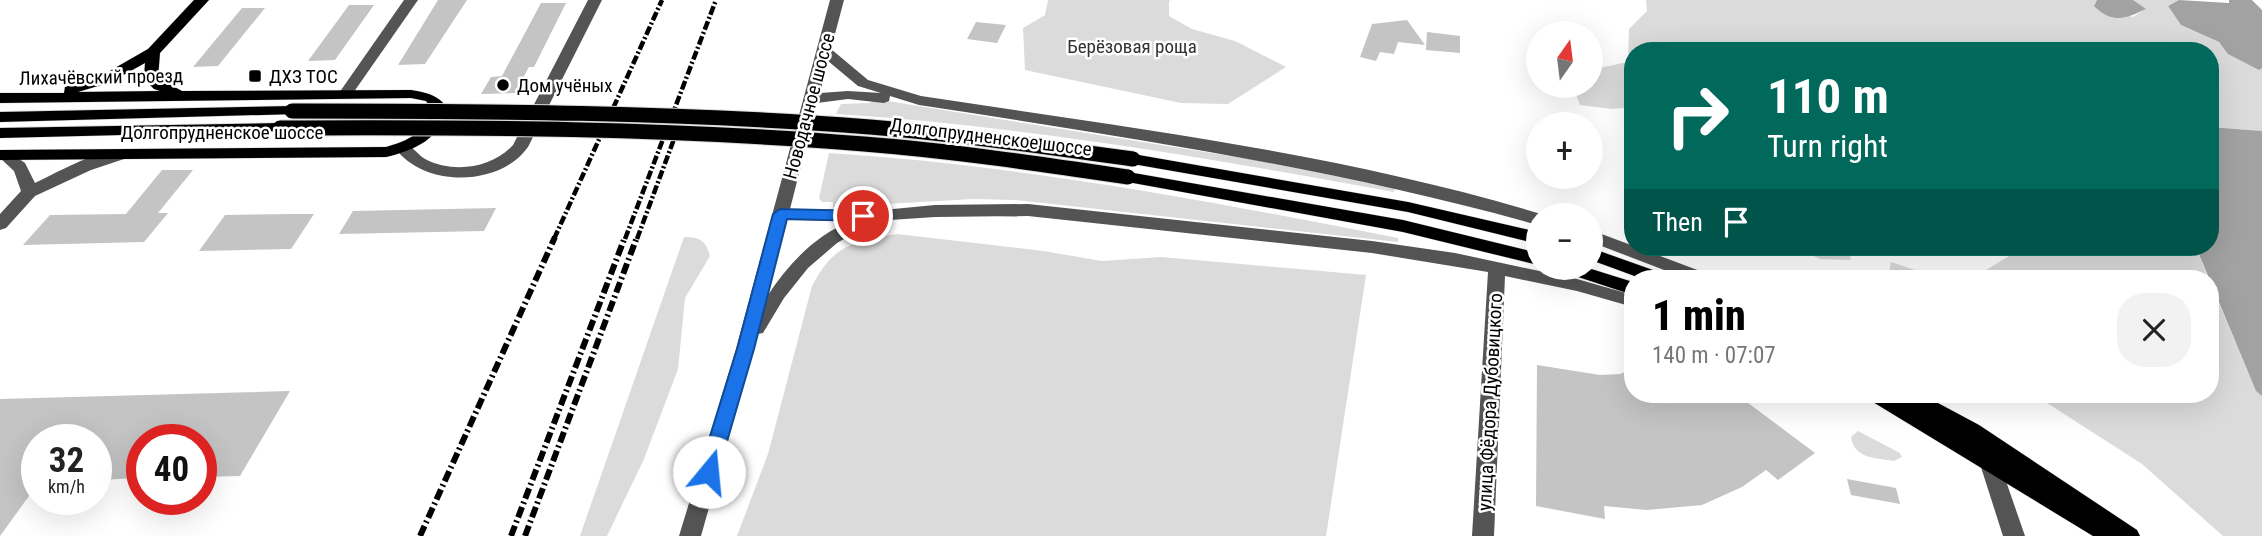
<!DOCTYPE html>
<html lang="en">
<head>
<meta charset="utf-8">
<style>
  body { margin:0; font-family:"Roboto Condensed",sans-serif; background:#f2f2f2; color:#222; height:100vh; display:flex; flex-direction:column; font-size:26px; white-space:nowrap }
  * { box-sizing:border-box; margin:0 }
  p { font-size:23px; color:#767676 }
  .icon { flex:none; width:38px; height:38px; fill:none; stroke:currentColor; stroke-width:2; stroke-linecap:round; stroke-linejoin:round }
  .map { position:relative; flex:1; overflow:hidden }
  .panel { position:absolute; left:1624px; top:270px; width:595px; height:133px; display:flex; flex-direction:column; background:#fff; border-radius:28px; box-shadow:0 7px 28px #0002 }
  .panel>* { flex:none }
  .guide { position:absolute; left:1624px; top:42px; width:595px; height:214px; border-radius:28px; box-shadow:0 7px 28px #0002; background:#00695c; color:#fff; overflow:hidden }
  .needle { width:46px; rotate:14deg }
  .tools { position:absolute; left:1526px; top:21px; display:grid; gap:14px }
  .tools a { display:grid; place-items:center; width:77px; height:77px; border-radius:50%; background:#fff; box-shadow:0 7px 28px #0002; font-size:35px }
  .speed { position:absolute; left:21px; top:424px; display:flex; gap:14px; font-size:35px; font-weight:700; text-align:center }
  .speed>* { display:grid; place-content:center; width:91px; height:91px; border-radius:50%; background:#fff; box-shadow:0 7px 28px #0002; line-height:1 }
  .speed small { font-size:18px; font-weight:400 }
  .speed .limit { border:10px solid #d22; background:#fff; color:#111 }
  .pin { position:absolute; display:grid; place-items:center; width:60px; height:60px; color:#fff; margin:-30px; border:4px solid #fff; border-radius:50%; box-shadow:0 2px 7px #0007 }
  .me { position:absolute; width:77px; margin:-38px; rotate:17deg; stroke-linejoin:round; filter:drop-shadow(0 0 5px #0008) }
  .turn { display:flex; align-items:center; gap:24px; height:147px; padding:0 28px; font-size:32px }
  .turn .icon { width:91px; height:91px; stroke-width:2.5 }
  .turn b { display:block; font-size:49px; line-height:60px }
  .then { display:flex; align-items:center; height:66px; padding:0 28px; background:#0003; gap:14px; font-size:26px }
  .round { display:grid; place-items:center; flex:none; width:74px; height:74px; border-radius:28px; background:#f2f2f2 }
  .headline { display:flex; align-items:center; justify-content:space-between; height:119px; padding:0 28px }
  h1 { font-size:42px; font-weight:800; line-height:52px; color:#000 }
  .map>svg:first-child { display:block }
  .green { fill:#dbdbdb }
  .water { fill:#a2a2a2 }
  .building { fill:#c4c4c4 }
  .lines { fill:none; stroke-linecap:round; stroke-linejoin:round }
  .major-casing { stroke:#dbdbdb; stroke-width:1 }
  .minor { fill:#545454; fill-rule:evenodd }
  .major { fill:#000; fill-rule:evenodd }
  .rail-far1 { stroke:#000; stroke-width:4.5; stroke-dasharray:9 2.5 2 2.5; stroke-linecap:butt }
  .rail { stroke:#000; stroke-width:6; stroke-dasharray:11 3.5 2 3.5; stroke-linecap:butt }
  .major-bridge-casing { stroke:#dbdbdb; stroke-width:17; stroke-linecap:butt }
  .major-bridge { stroke:#000; stroke-width:15 }
  .route { fill:#1a73e8; stroke:#114b97; stroke-width:2 }
  .poi-dot { fill:#000; stroke:#fff; stroke-width:2.5 }
  .labels { text-anchor:middle; dominant-baseline:central; stroke-width:5; stroke-linejoin:round; paint-order:stroke }
  .park-label { font-size:19px; fill:#323232; stroke:#fff }
  .poi-label { font-size:19px; fill:#000; stroke:#fff; text-anchor:start }
  .street-label { font-size:19px; fill:#000; stroke:#fff }
</style>
</head>
<body>
<div class="map">
<svg width="2262" height="536" viewBox="0 0 2262 536">
  <rect width="100%" height="100%" fill="#fff"/>
  <g class="green">
    <polygon points="1048,0 1171,0 1169,1 1169,16 1192,29 1235,41 1286,67 1228,104 1181,103 1025,70 1023,28 1045,15"/>
    <polygon points="1646,0 2097,0 2094,6 2133,17 2145,9 2133,0 2179,0 2168,6 2181,25 2219,42 2229,54 2259,69 2262,68 2262,131 2210,127 2210,51 1946,51 1920,47 1917,51 1633,51 1633,107 1612,109 1580,105 1575,92 1578,86 1591,86 1591,72 1594,69 1628,62 1629,29 1647,11"/>
    <path d="M875 99 1273 163 1395 188 1394 192C1210 158 1023 126 836 114L841 104 870 103Z"/>
    <path d="M829 153C1021 165 1209 201 1398 238V242L1015 200 973 199 833 207V202H822L819 198Z"/>
    <path d="M897 234 1043 251 1102 261 1161 257 1366 275 1326 536H737L768 454 812 286C833 245 854 241 897 234Z"/>
    <path d="M684 237C699 237 706 240 710 256L685 298 678 369 644 459 607 536H580Z"/>
    <polygon points="1793,247 1848,247 1851,260 1820,259"/>
    <polygon points="2014,247 2196,247 2208,278 1973,278 2014,253"/>
    <polygon points="1891,262 1939,278 1888,278"/>
    <polygon points="2210,282 2256,391 2262,396 2262,536 2223,536 2142,464 2033,394 2210,394"/>
    <path d="M1858 431 1900 453 1902 457 1894 461C1877 458 1854 459 1851 437Z"/>
  </g>
  <g class="water">
    <path d="M2097 0H2133L2146 9C2125 19 2112 24 2094 6Z"/>
    <polygon points="2179,0 2229,3 2229,0 2252,0 2262,10 2262,68 2259,70 2228,54 2219,42 2181,25 2168,6"/>
    <polygon points="2210,127 2262,131 2262,396 2256,391 2196,247 2210,247"/>
  </g>
  <g class="building">
    <polygon points="438,0 467,0 425,64 398,65"/>
    <polygon points="541,3 566,3 534,67 529,67 515,93 481,94 491,77 502,76"/>
    <polygon points="349,5 374,5 335,60 308,61"/>
    <polygon points="242,8 265,8 218,66 193,67"/>
    <polygon points="1407,20 1425,45 1398,42 1394,54 1380,52 1376,61 1360,57 1372,24"/>
    <polygon points="976,22 1006,25 997,43 967,39"/>
    <polygon points="1427,32 1460,36 1460,53 1426,50"/>
    <polygon points="162,170 193,170 158,213 168,213 144,242 23,245 50,215 126,214"/>
    <polygon points="496,208 484,231 339,234 353,211"/>
    <polygon points="293,214 314,214 291,249 199,251 225,215"/>
    <polygon points="1537,365 1600,375 1620,374 1633,369 1633,394 1736,394 1815,453 1778,480 1766,470 1742,487 1702,505 1647,510 1604,506 1605,519 1536,506"/>
    <polygon points="290,391 240,476 201,477 201,439 142,439 142,478 96,480 96,439 37,439 37,485 0,536 0,399"/>
    <polygon points="1847,479 1896,488 1900,504 1851,495"/>
  </g>
  <g class="lines">
    <defs>
      <g id="major">
        <path d="M194 0H209L160 53 158 78 182 91 411 90C427 93 436 94 447 107 441 139 415 150 386 157L0 160V150L386 147C408 141 427 132 431 108L426 101 411 98 0 103V93H64L65 87 101 76 148 49ZM145 63 144 79 154 89 160 91 78 92 111 82Z"/>
        <polygon points="292,106 300,111 297,114 0,122 0,112"/>
        <polygon points="280,123 288,128 285,131 0,138 0,128"/>
        <polygon points="1133,154 1408,202 1538,232 1538,244 1408,212 1127,163 1125,159 1127,155"/>
        <polygon points="1128,172 1403,220 1538,253 1538,265 1403,232 1122,181 1120,177 1122,173"/>
        <polygon points="1591,248 1664,274 1667,278 1640,278 1591,260"/>
        <polygon points="1560,268 1588,268 1633,282 1633,295 1563,272"/>
        <polygon points="1865,394 1890,394 1898,398 1895,394 1921,394 1979,425 2137,530 2140,536 2093,536 1868,399"/>
      </g>
    </defs>
    <use href="#major" class="major-casing"/>
    <g class="minor">
      <polygon points="404,0 418,0 351,96 341,96 339,93"/>
      <path d="M588 0H602L528 147C500 187 424 188 395 148L397 145 403 143C412 145 417 154 425 159 454 174 492 168 513 145Z"/>
      <path d="M830 0H844L831 49 868 80 921 96C1129 128 1342 153 1544 215H1538V225C1334 168 1127 137 919 105L890 96 889 101 884 103 848 99 817 103 790 209 883 210 935 205 1028 204 1372 241 1455 253 1577 279 1633 295V307L1577 291 1505 276 1494 536H1472L1488 272 1372 253 1028 216 935 217 875 221 837 243 808 268 784 298 763 333 758 334 701 536H679L736 349ZM828 61 858 86 881 93 848 91 820 93ZM787 220 851 221C816 235 789 263 768 295Z"/>
      <path d="M6 150 25 163 35 183C54 174 103 146 124 151L126 155 124 159 91 170 35 196 6 228 0 230V214L21 191 14 171 0 158V151Z"/>
      <polygon points="1591,230 1708,274 1711,278 1685,278 1591,242"/>
      <polygon points="1989,453 1996,455 1999,461 2025,536 2003,536 1979,461 1982,455"/>
    </g>
    <use href="#major" class="major"/>
    <g class="rail-far1">
      <polyline points="554,239 662,0"/>
      <polyline points="625,239 716,0"/>
      <polyline points="637,239 674,139"/>
    </g>
    <g class="rail">
      <polyline points="420,536 555,237"/>
      <polyline points="511,536 625,237"/>
      <polyline points="525,536 637,237"/>
    </g>
    <defs>
      <g id="major-bridge">
        <path d="M292 111C485 111 678 112 870 127 958 134 1045 147 1133 159"/>
        <path d="M280 128C475 127 670 128 864 144 953 151 1040 164 1128 177"/>
      </g>
    </defs>
    <use href="#major-bridge" class="major-bridge-casing"/>
    <use href="#major-bridge" class="major-bridge"/>
  </g>
  <polygon class="route" points="780,209 863,211 870,216 863,221 787,219 754,349 718,472 715,478 709,480 702,478 699,472 737,349 773,214"/>
  <g class="poi-dot">
    <rect x="248" y="69" width="14" height="14" rx="3.5"/>
    <circle cx="503" cy="85" r="7"/>
  </g>
  <g class="labels">
    <g class="park-label">
      <text x="1132" y="46">Берёзовая роща</text>
    </g>
    <g class="poi-label">
      <text x="269" y="76">ДХЗ ТОС</text>
      <text x="517" y="85">Дом учёных</text>
    </g>
    <g class="street-label">
      <text transform="translate(101 77) rotate(-1)">Лихачёвский проезд</text>
      <text transform="translate(809 106) rotate(-75)">Новодачное шоссе</text>
      <text x="222" y="132">Долгопрудненское шоссе</text>
      <text transform="translate(991 137) rotate(7)">Долгопрудненское шоссе</text>
      <text transform="translate(1490 402) rotate(-87)">улица Фёдора Дубовицкого</text>
    </g>
  </g>
</svg>
<div class="tools">
<a><svg class="needle" viewBox="-14 -14 28 28"><path d="M0-13l5 13h-10z" fill="#e53935"/><path d="M0 13l5-13h-10z" fill="#767676"/></svg></a>
<a>+</a>
<a>−</a>
</div>
<div class="speed"><div>32<small>km/h</small></div><div class="limit">40</div></div>
<div class="pin" style="left:863px;top:216px;background:#d93025"><svg class="icon" aria-label="arrive" viewBox="0 0 24 24"><path d="M6 21V4h12l-3 4 3 4H6"/></svg></div>
<svg class="me" style="left:709px;top:472px" viewBox="-20 -20 40 40"><circle r="19" fill="#fff"/><path d="M0-13L10 11 0 6-10 11z" fill="#1a73e8"/></svg>
<div class="guide">
<div class="turn"><svg class="icon" aria-label="right" viewBox="0 0 24 24"><path d="M7 20v-9h11M14 6l5 5-5 5"/></svg><div><b>110 m</b>Turn right</div></div>
<div class="then">Then<svg class="icon" aria-label="arrive" viewBox="0 0 24 24"><path d="M6 21V4h12l-3 4 3 4H6"/></svg></div>
</div>
<section class="panel">
<div class="headline"><div><h1>1 min</h1><p>140 m · 07:07</p></div><a class="round"><svg class="icon" aria-label="close" viewBox="0 0 24 24"><path d="M6 6l12 12M18 6L6 18"/></svg></a></div>
</section>
</div>
</body>
</html>
